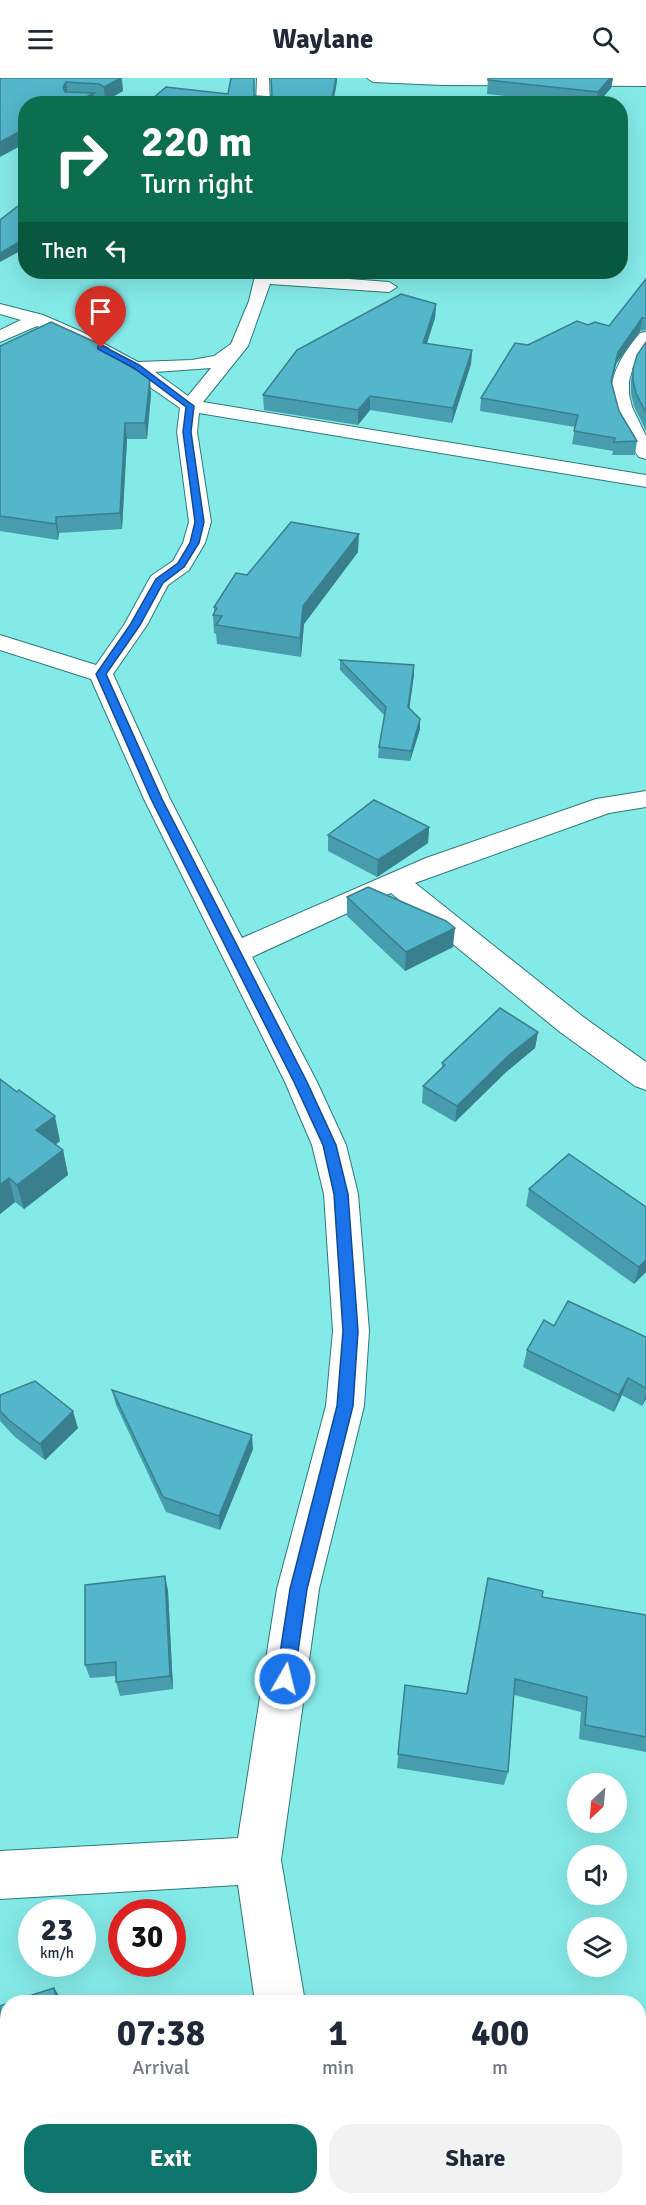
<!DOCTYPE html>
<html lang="en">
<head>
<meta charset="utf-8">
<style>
  body { margin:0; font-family:Signika,sans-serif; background:#f2f2f3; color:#1f2937; height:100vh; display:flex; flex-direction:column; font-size:22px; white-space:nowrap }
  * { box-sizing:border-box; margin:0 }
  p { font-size:20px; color:#747a83 }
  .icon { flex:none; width:33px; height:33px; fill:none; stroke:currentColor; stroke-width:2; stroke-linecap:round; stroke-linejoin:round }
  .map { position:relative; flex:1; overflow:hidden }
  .side { position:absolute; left:0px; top:1917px; width:646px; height:210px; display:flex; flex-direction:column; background:#fff; border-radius:24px 24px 0 0; box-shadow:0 6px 24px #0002 }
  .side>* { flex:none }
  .hud { position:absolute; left:18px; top:18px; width:610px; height:183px; border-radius:24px; box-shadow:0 6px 24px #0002; background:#0b6e4f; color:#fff; overflow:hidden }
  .needle { width:39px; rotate:206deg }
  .tools { position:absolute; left:567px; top:1695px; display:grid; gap:12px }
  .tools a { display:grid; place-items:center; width:60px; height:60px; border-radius:50%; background:#fff; box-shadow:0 6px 24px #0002; font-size:30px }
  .speed { position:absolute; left:18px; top:1821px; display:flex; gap:12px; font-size:30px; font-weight:700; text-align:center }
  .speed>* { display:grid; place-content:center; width:78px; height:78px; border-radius:50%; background:#fff; box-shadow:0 6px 24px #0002; line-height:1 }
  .speed small { font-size:15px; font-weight:400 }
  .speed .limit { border:9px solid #d22; background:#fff; color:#111 }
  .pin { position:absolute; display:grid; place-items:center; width:51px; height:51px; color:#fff; margin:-62px -26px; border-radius:50% 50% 50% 0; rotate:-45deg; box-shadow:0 0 6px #0007 }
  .pin .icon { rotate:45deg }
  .me { position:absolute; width:66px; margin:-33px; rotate:8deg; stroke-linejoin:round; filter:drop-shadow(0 0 4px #0008) }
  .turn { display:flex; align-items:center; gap:21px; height:126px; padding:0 24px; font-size:27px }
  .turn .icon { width:78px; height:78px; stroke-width:2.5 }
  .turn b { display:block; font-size:42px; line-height:51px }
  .then { display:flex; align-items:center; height:57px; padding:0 24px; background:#0003; gap:12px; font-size:22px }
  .eta { display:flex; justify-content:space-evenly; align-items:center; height:102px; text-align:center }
  .eta b { font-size:36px; font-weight:700; line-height:42px }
  .action { display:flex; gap:12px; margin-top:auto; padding:12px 24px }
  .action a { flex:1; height:69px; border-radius:24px; background:#0f766e; color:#fff; font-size:24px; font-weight:700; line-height:69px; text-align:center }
  .action a+a { background:#f2f2f3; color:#1f2937 }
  header { display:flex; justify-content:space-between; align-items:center; height:78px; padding:0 24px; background:#fff; font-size:27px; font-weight:700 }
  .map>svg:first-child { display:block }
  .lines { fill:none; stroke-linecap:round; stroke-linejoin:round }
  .street-casing { stroke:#297b7a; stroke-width:2 }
  .street { fill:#fff; fill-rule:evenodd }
  .wall { fill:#479dae }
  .shaded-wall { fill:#3a7f8d }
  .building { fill:#53b6ca; stroke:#3a7f8d; stroke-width:1.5 }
  .route { fill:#1a73e8; stroke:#114b97; stroke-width:1.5 }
</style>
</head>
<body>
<header><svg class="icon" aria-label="menu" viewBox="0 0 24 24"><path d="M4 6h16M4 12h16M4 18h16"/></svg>Waylane<svg class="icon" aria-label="search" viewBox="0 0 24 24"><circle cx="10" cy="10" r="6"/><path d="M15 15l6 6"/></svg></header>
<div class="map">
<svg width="646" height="2127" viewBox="0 0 646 2127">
  <rect width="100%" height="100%" fill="#84eae8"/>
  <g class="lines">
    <defs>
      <g id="street">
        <polygon points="257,0 269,0 270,26 256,26"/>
        <polygon points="367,0 646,0 646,8 442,7 373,4"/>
        <path d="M256 194 389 204 397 209 389 214 270 206 248 268 203 324 646 397V409L199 335 197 354 211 444 205 465 189 492 168 507 147 547 113 596 170 721 242 860 426 780 596 721 646 713V729L609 735 415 805 582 938 646 984V1012L635 1008 560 954 391 815 252 879 317 1004 346 1067 358 1116 369 1253 364 1328 319 1511 281 1782 305 1924H255L238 1807 0 1821V1773L238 1760 277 1511 326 1328 333 1253 324 1116 312 1067 285 1004 144 721 91 601 0 572V557L96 587 124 547 151 498 173 483 183 465 189 444 177 354 180 330 117 286 45 251 37 248 0 264V252L21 242 0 236V226L43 237 82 254 138 284 192 282 214 278 231 266 249 223ZM211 290 188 318 155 294Z"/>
        <path d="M646 254V270L633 289 629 303V316L632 329 646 358V381L639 379C604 329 600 303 640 255Z"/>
        <polygon points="236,2120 291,2120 288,2127 233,2127"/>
        <polygon points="329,2120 384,2120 387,2127 332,2127"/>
      </g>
    </defs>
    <use href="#street" class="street-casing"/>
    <use href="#street" class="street"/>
  </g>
  <g class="wall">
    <polygon points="0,0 122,0 123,13 105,23 100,20 94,19"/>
    <polygon points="488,0 613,0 611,10 597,26 581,26 487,16"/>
    <polygon points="646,201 646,252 640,253 616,286 612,306 619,333 637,363 635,377 612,377 613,373 572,366 575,349 480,333 481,320 528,267 588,247 609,248"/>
    <polygon points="436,226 435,240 427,266 472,272 471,286 452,345 370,332 358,347 264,332 263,317"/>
    <polygon points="646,264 646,353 634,328 631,316 631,303 633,291"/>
    <polygon points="0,268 108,276 151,316 147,361 127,361 122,451 59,455 58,462 0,453"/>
    <polygon points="358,474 304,546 301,579 217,566 216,556 214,555 213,537 214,534 214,529 247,497"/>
    <polygon points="340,582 414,597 409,630 420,651 410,683 378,680 379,669 385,638 340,592"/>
    <polygon points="429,749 428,765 377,799 328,773 328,757"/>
    <polygon points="347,819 453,869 405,893 347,838"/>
    <polygon points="538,954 535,970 505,995 455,1044 422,1025 423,1008 442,991 442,985"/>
    <polygon points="0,1001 60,1063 55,1067 63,1072 68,1097 24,1131 15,1124 0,1136"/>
    <polygon points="529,1111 646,1129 646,1194 634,1206 526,1128"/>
    <polygon points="554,1248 646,1259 646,1321 642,1328 622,1317 614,1334 523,1289 527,1272"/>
    <polygon points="112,1312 253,1371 220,1452 166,1434 116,1327"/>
    <polygon points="0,1317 78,1350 45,1382 15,1359 0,1343"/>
    <polygon points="165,1498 168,1513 173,1611 120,1618 116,1604 116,1598 90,1600 85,1587"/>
    <polygon points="488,1500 542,1519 646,1537 646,1674 579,1661 581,1634 514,1617 508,1694 504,1707 397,1690 405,1607 466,1616"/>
    <polygon points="586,2120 639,2120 646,2127 581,2127"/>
  </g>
  <g class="shaded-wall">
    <polygon points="121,0 123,13 105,23 104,9"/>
    <polygon points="336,0 337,0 337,4 333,26 331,26"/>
    <polygon points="610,0 613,0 611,10 597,26 596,26 598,14"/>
    <polygon points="66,4 68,18 65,22 63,9"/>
    <polygon points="94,15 95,26 73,26"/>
    <polygon points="26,50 26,65 0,79 0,64"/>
    <polygon points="26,160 26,170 0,184 0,175"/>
    <polygon points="436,226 435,240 422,279 423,265"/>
    <polygon points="642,240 640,253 616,286 609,316 611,303 618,274"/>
    <polygon points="108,270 109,285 102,272"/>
    <polygon points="472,272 471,286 452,345 453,330"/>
    <polygon points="150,300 151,316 147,361 145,345"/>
    <polygon points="370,318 370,332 358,347 358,332"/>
    <polygon points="125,345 127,361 122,451 120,435"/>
    <polygon points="56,439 59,455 58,462 56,446"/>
    <polygon points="359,456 358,474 304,546 301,579 300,560 303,528"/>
    <polygon points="414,587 414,597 408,640 408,629"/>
    <polygon points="420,641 420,651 410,683 411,673"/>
    <polygon points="429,749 428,765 377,799 378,782"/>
    <polygon points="455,850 453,869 405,893 406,874"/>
    <polygon points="538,954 535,970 505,995 455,1044 457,1028 508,978"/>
    <polygon points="55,1038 60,1063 42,1077 36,1052"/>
    <polygon points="63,1072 68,1097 24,1131 17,1107"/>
    <polygon points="9,1100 15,1124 0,1136 0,1107"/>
    <polygon points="646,1182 646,1194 634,1206 639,1189"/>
    <polygon points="628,1300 622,1317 614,1334 619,1317"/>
    <polygon points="646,1315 646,1321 642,1328"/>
    <polygon points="73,1333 78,1350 45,1382 40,1366"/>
    <polygon points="252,1357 253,1371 220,1452 219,1438"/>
    <polygon points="165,1498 168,1513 173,1611 170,1598"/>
    <polygon points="54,1910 60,1919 61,1924 57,1924"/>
    <polygon points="8,2033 8,2041 0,2043 0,2035"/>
  </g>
  <g class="building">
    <polygon points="0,0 121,0 104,9 99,6 66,4 63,9 65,14 94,15 73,26 26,26 26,50 0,64"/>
    <polygon points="231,0 254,0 254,18 270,19 272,17 271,0 336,0 331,26 146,26 166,9 228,16"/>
    <polygon points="488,0 610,0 598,14 488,2"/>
    <polygon points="26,122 26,160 0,175 0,142"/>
    <polygon points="646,201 646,240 642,240 618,274 611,303 619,333 637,363 614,364 615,360 574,353 578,337 481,320 515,265 528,267 577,243 588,247 595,244 609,248"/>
    <polygon points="401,216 436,226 423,265 472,272 453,330 370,318 358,332 263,317 297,272"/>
    <polygon points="51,244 108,270 102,272 150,300 145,345 125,345 120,435 56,439 56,446 0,438 0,268"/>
    <polygon points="646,264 646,335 636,315 633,303 633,291 637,277"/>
    <polygon points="291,444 359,456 303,528 300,560 216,547 222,538 213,537 217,530 214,529 236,495 247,497"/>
    <polygon points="340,582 414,587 408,629 420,641 411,673 379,669 386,629"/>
    <polygon points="374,722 429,749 378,782 328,757"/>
    <polygon points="368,809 446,843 455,850 406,874 347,819"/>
    <polygon points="500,930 538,954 508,978 457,1028 423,1008 445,987 442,985"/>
    <polygon points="0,1001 17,1014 19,1012 55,1038 36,1052 63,1072 17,1107 9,1100 0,1107"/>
    <polygon points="569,1076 646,1129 646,1182 639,1189 529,1111"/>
    <polygon points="568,1223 646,1259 646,1310 628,1300 619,1317 527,1272 544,1242 554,1248"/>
    <polygon points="35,1303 73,1333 40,1366 10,1343 0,1333 0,1317"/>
    <polygon points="112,1312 252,1357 219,1438 163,1419"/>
    <polygon points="165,1498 170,1598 116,1604 116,1584 85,1587 85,1507"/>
    <polygon points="488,1500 543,1513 542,1519 646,1537 646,1659 585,1647 587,1619 515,1601 508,1694 398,1676 405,1607 467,1616"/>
    <polygon points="54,1910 57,1924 10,1924"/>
    <polygon points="8,1925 8,2033 0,2035 0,1928"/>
    <polygon points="639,2113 646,2119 646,2127 587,2127 592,2120 639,2120"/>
  </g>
  <polygon class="route" points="98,268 103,268 139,287 194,328 191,354 204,444 199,465 184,489 163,505 140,547 106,596 162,721 307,1004 336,1067 348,1116 358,1253 353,1328 307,1511 294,1601 291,1608 285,1610 279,1608 276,1601 290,1511 337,1328 343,1253 334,1116 323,1067 294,1004 151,721 96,596 130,547 156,501 178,485 190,465 195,444 183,354 186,329 134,290 98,271"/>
</svg>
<div class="tools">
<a><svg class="needle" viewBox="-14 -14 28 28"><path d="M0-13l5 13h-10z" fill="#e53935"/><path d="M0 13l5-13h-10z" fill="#747a83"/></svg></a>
<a><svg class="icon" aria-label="sound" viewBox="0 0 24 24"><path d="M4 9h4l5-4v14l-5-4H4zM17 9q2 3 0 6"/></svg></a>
<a><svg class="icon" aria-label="layers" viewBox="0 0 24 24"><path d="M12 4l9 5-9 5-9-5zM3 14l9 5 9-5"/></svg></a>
</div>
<div class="speed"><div>23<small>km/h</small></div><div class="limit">30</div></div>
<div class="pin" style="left:101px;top:270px;background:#d93025"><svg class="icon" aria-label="arrive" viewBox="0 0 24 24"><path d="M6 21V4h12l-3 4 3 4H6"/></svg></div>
<svg class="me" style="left:285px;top:1601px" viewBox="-20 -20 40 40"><circle r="17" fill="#1a73e8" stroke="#fff" stroke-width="3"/><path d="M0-11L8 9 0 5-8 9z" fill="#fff"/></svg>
<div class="hud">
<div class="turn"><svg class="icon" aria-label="right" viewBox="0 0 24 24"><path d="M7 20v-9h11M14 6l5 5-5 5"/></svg><div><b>220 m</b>Turn right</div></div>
<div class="then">Then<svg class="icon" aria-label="left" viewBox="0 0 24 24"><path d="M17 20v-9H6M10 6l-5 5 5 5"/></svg></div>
</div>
<section class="side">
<div class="eta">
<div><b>07:38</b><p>Arrival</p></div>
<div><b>1</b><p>min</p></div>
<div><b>400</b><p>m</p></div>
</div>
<div class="action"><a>Exit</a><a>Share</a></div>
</section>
</div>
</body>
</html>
